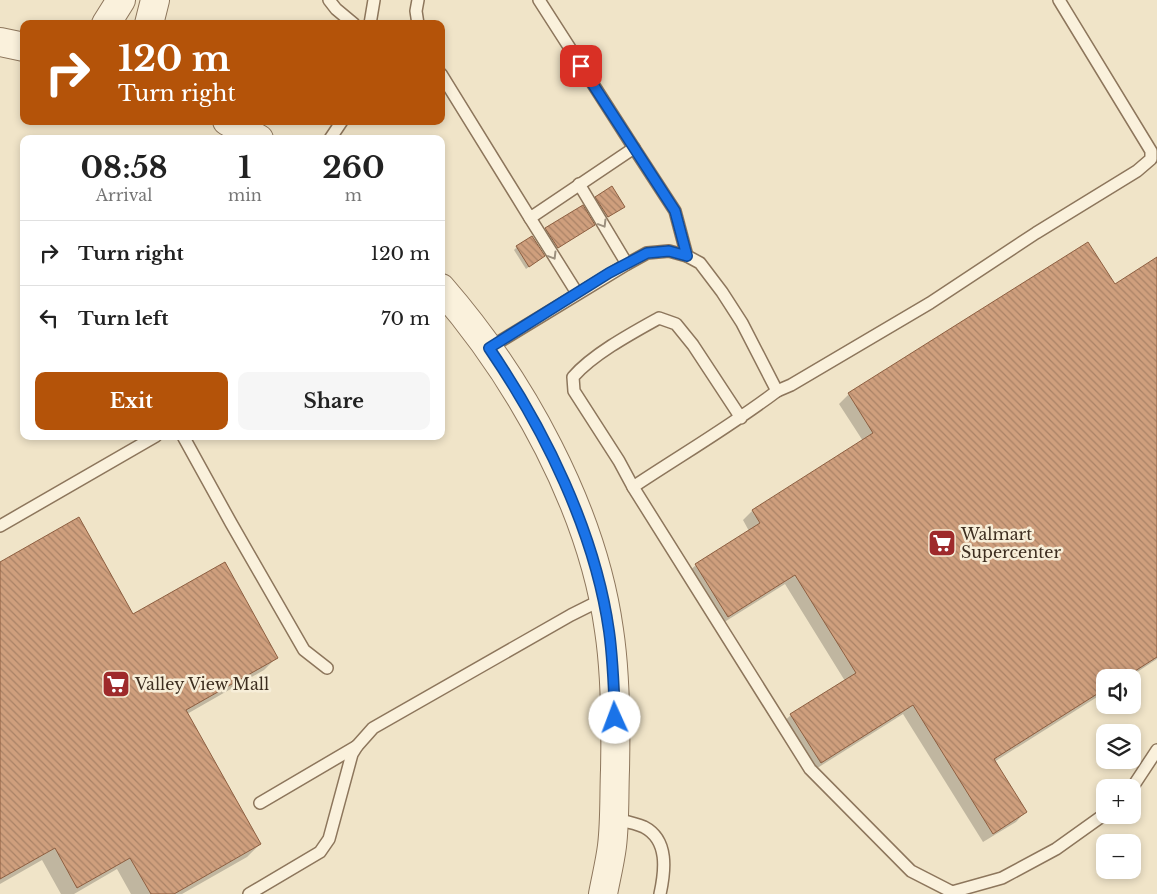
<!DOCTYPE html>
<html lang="en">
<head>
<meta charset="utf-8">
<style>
  body { margin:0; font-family:"Libre Baskerville",serif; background:#f6f6f6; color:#222; height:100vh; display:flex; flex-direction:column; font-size:19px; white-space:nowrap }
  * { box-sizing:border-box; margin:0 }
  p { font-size:16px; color:#767676 }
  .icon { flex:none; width:28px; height:28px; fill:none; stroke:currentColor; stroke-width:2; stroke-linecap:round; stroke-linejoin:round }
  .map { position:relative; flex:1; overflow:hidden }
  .side { position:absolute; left:20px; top:135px; width:425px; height:305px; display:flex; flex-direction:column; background:#fff; border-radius:10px; box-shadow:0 2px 8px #0003 }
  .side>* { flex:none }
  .banner { position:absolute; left:20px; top:20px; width:425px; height:105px; border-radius:10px; box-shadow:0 2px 8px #0003; background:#b45309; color:#fff; overflow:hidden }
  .tools { position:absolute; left:1096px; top:669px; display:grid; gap:10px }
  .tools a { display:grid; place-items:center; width:45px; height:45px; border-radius:10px; background:#fff; box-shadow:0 2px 8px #0003; font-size:25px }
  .pin { position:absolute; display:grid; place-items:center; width:42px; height:42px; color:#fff; margin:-21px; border-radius:10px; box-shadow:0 2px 8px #0006 }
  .me { position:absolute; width:55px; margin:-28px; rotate:358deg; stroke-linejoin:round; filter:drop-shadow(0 0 4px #0008) }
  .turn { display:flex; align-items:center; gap:18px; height:105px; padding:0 15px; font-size:22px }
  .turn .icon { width:65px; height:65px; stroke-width:2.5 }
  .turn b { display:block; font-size:35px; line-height:42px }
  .eta { display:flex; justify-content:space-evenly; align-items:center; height:85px; text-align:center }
  .eta b { font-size:30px; font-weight:700; line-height:35px }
  .action { display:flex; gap:10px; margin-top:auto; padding:10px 15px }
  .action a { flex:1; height:58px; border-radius:10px; background:#b45309; color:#fff; font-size:20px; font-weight:700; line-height:58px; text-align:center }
  .action a+a { background:#f6f6f6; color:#222 }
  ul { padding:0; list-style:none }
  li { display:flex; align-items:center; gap:15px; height:65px; padding:0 15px; border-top:1px solid #e0e0e0 }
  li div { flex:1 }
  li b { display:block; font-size:19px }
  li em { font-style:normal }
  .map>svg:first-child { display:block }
  .shadow { fill:#0003 }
  .building { fill:url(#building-back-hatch); stroke:#8d5f41 }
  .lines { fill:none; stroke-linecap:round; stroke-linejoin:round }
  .service-casing { stroke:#8d765c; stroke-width:14 }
  .tertiary-casing { stroke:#8d765c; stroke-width:30 }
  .service { stroke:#faf1dc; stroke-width:11 }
  .tertiary { stroke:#faf1dc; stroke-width:28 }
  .oneway { stroke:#9c907e }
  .route-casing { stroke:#114b97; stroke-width:12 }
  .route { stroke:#1a73e8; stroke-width:9 }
  .labels { text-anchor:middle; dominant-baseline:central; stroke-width:5; stroke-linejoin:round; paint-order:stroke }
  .poi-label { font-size:16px; fill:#3d2e20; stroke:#f7eed8; text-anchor:start }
</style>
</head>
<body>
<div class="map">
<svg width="1157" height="894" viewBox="0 0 1157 894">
  <defs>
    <pattern id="building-back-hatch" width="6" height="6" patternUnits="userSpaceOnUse" patternTransform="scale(1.25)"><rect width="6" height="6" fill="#cf9f7d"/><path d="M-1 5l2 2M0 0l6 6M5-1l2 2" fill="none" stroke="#a98266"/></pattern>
  </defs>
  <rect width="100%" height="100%" fill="#f0e4c8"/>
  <g class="shadow">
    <polygon points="596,198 620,209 605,219 593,201"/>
    <polygon points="593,225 555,250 543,232 546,229"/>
    <polygon points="517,247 544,256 526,269 514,250"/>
    <polygon points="1157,259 1157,659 1128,678 1105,678 1105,692 994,762 1025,812 1016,822 983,842 903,714 811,772 781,724 791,715 845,681 785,584 718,626 686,574 696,565 749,531 743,520 752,511 863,441 839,404 849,394 1114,286"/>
    <polygon points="0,564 133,616 277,657 264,670 187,714 260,844 247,857 182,894 131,894 117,869 74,894 61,894 42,860 0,884"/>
  </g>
  <g class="building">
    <polygon points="612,186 625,207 608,217 595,197"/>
    <polygon points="583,205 595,225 558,248 545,228"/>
    <polygon points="532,236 545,256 529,267 516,246"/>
    <polygon points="1088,242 1115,284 1157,257 1157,657 1124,678 1105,678 1105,689 994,759 1027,812 993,834 913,705 821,763 790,714 856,673 795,575 728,617 695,564 760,523 752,510 873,433 848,393"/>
    <polygon points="79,517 133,614 225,562 278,658 186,710 261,844 174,894 151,894 130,858 77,888 55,848 0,879 0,562"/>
  </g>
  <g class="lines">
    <defs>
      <g id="service">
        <polyline points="329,0 336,9 354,24"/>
        <polyline points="539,0 634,148"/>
        <polyline points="370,24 374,0"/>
        <polyline points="418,24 416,11 418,0"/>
        <polyline points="441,74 530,218 634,148 675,211 687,256"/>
        <polyline points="330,139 342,121"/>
        <polyline points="579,184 627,264"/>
        <polyline points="530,218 577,293"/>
        <polyline points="489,348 627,264 647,253 669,251 687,256 700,263 722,292 742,323 777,391 791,385 930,303 1036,233 1137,171 1151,159 1151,151 1059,0"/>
        <path d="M741 418 693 345 676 324 659 318C632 333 593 354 573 377L574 391 619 461 633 487C681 455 731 426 777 391"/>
        <polyline points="183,436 231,523 304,650 327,668"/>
        <polyline points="633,487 810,769 911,871 952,892 1002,878 1056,849 1105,814"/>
        <polyline points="0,526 156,436"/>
        <polyline points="1132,788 1157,750"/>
        <polyline points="260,803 357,746"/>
        <path d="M614 819C623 821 635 823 644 827 669 840 665 871 660 894"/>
        <polyline points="249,894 320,852 329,839 352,754 357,746 373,728 571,615 603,599"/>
      </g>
      <g id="tertiary">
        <polyline points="106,24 121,0"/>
        <polyline points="149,24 155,0"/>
        <polyline points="0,42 24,47"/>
        <polyline points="227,121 259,139"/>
        <path d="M441 288C521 380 592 508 609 630 616 676 616 724 615 770 614 795 615 821 612 846 610 862 606 878 603 894"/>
      </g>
    </defs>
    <use href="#service" class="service-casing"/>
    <use href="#tertiary" class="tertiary-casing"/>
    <use href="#service" class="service"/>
    <use href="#tertiary" class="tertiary"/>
  </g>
  <defs><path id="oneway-chevron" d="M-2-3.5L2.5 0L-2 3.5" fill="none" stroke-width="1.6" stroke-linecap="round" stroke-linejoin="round" transform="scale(1.25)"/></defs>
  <g class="oneway">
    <use href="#oneway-chevron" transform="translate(603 224) rotate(59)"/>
    <use href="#oneway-chevron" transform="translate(553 256) rotate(59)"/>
  </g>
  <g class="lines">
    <defs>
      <path id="route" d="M581 66 675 211 687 256 669 251 647 253 609 273 489 348C545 430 595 532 609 631 613 659 614 689 615 718"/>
    </defs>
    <use href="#route" class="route-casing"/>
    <use href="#route" class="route"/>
  </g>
  <defs>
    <symbol id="supermarket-square" viewBox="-11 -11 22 22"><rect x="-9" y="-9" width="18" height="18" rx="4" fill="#9e2a2b" stroke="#f7eed8"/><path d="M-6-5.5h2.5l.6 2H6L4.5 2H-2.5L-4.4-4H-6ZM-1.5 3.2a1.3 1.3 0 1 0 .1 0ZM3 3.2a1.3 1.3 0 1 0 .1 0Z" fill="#fff"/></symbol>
  </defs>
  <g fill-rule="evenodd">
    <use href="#supermarket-square" x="926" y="527" width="32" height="32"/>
    <use href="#supermarket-square" x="100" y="668" width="32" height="32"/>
  </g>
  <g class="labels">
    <g class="poi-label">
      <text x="961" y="534">Walmart<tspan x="961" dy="18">Supercenter</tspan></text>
      <text x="135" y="684">Valley View Mall</text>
    </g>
  </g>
</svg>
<div class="tools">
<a><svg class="icon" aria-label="sound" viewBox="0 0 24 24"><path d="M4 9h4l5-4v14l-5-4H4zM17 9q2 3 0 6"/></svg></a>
<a><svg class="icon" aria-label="layers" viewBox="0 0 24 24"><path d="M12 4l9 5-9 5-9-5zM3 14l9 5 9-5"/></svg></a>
<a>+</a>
<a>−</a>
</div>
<div class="pin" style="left:581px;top:66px;background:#d93025"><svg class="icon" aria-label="arrive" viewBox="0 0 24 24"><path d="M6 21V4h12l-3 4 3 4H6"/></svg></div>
<svg class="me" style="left:615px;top:718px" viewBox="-20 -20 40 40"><circle r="19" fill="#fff"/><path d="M0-13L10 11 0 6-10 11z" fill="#1a73e8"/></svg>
<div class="banner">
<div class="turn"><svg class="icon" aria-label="right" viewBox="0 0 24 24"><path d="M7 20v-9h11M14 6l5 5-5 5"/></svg><div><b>120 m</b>Turn right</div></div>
</div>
<section class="side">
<div class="eta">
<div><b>08:58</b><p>Arrival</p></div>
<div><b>1</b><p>min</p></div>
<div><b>260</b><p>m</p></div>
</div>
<ul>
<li><svg class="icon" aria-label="right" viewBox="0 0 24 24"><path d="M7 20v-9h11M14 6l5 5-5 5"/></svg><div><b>Turn right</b></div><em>120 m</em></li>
<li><svg class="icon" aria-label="left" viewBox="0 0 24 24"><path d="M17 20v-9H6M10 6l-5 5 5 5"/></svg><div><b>Turn left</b></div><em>70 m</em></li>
</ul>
<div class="action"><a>Exit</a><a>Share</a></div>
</section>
</div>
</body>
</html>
